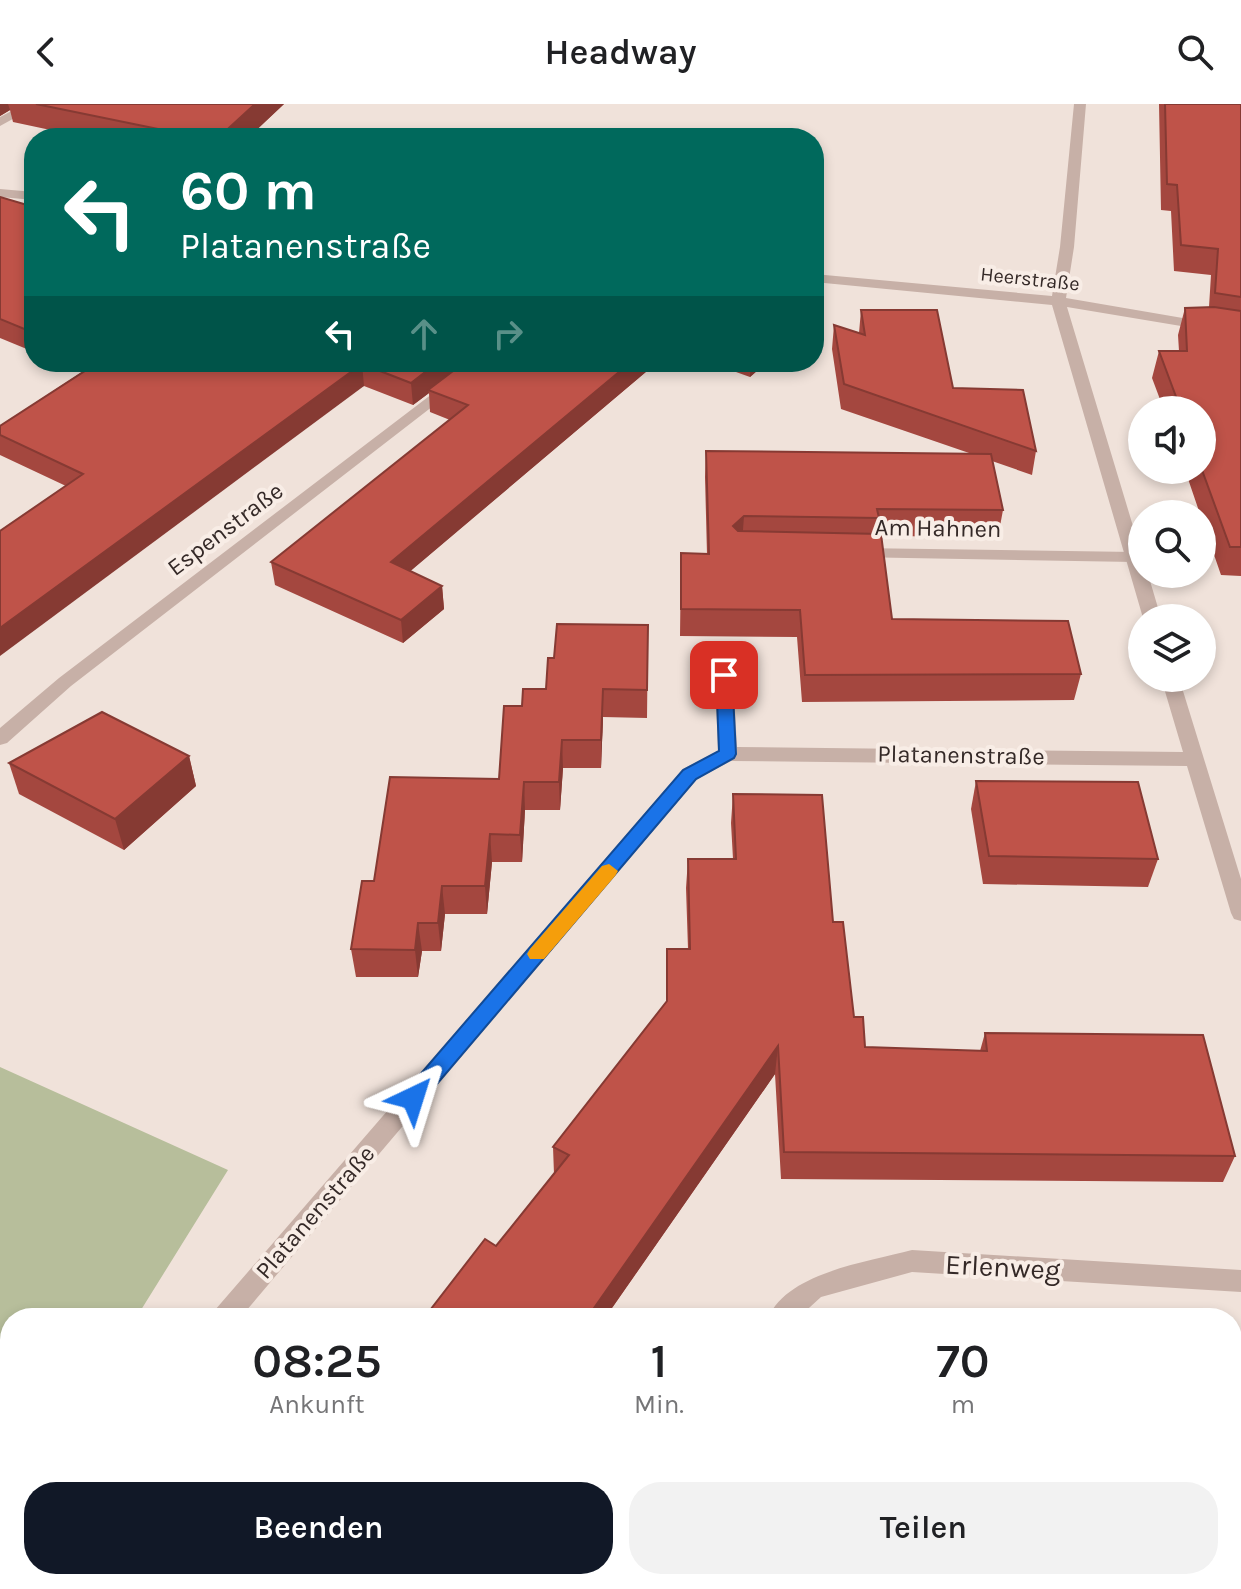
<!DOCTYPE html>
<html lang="de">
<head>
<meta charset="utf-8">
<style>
  body { margin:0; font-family:Karla,sans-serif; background:#f2f2f2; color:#202124; height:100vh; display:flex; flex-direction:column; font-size:30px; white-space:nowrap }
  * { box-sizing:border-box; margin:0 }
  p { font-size:26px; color:#757577 }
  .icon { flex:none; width:44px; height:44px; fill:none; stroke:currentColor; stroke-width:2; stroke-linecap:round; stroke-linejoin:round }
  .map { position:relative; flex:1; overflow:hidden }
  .panel { position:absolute; left:0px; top:1204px; width:1242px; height:282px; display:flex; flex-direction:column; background:#fff; border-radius:32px 32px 0 0; box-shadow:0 4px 12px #0003 }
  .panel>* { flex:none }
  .hud { position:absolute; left:24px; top:24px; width:800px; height:244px; border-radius:32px; box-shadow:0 4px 12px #0003; background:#00695c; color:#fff; overflow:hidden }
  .controls { position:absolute; left:1128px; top:292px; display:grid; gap:16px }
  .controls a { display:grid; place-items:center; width:88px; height:88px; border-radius:50%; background:#fff; box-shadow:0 4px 12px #0003; font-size:40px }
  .pin { position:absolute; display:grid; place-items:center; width:68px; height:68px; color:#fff; margin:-34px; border-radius:16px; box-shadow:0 4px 12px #0006 }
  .me { position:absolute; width:88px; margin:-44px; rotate:41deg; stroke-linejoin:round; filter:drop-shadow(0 0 6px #0008) }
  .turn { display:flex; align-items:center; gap:28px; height:168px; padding:0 24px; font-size:36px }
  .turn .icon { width:104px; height:104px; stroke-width:2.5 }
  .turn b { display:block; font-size:56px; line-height:68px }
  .lanes { display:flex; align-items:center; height:76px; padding:0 24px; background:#0003; justify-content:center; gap:40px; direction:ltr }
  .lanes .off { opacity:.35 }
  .eta { display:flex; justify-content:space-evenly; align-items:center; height:136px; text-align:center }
  .eta b { font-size:48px; font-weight:600; line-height:56px }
  .cta { display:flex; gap:16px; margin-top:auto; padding:16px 24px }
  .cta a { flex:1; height:92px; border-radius:32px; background:#111827; color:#fff; font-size:32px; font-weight:600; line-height:92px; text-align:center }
  .cta a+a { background:#f2f2f2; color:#202124 }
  header { display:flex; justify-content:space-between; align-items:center; height:104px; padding:0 24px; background:#fff; font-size:36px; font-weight:600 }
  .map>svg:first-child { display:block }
  .green { fill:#b7be9b }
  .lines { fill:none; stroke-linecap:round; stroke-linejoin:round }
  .lane { fill:#c7b0a7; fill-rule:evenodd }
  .street { fill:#c7b0a7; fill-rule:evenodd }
  .wall { fill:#a4473f }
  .shaded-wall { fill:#863a33 }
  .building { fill:#bf5349; stroke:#863a33; stroke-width:2 }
  .route { fill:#1a73e8; stroke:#114b97; stroke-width:2 }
  .slow { fill:#f59e0b }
  .labels { text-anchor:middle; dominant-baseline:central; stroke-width:8; stroke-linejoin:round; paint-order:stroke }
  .far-street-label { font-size:20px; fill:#342927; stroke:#f8ede6 }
  .street-label { font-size:24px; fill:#342927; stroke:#f8ede6 }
  .near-street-label { font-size:28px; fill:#342927; stroke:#f8ede6 }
</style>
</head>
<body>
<header><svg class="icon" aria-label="back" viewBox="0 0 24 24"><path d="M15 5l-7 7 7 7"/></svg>Headway<svg class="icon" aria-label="search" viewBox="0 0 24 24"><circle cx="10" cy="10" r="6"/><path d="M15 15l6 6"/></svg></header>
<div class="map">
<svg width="1241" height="1485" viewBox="0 0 1241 1485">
  <rect width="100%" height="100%" fill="#f0e2da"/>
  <polygon class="green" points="0,963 228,1066 136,1214 10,1214 10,1417 0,1433"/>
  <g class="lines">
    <polygon class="lane" points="858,444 1134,448 1142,454 1134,458 852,453 850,449 852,445"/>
    <g class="street">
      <polygon points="25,0 40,0 0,22 0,13"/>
      <polygon points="1074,0 1086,0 1074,143 1066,194 1241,224 1241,232 1067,203 1142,452 1142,470 1148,470 1161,514 1143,514 1052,201 814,178 814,170 1052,192 1060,143"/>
      <polygon points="0,85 34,88 34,96 0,93"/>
      <polygon points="474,258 490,258 71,582 7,639 0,641 0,624 59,574"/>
      <polygon points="724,565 733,571 737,643 1183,648 1161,574 1179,574 1241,775 1241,817 1234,815 1231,809 1187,662 731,657 697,675 240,1214 212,1214 215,1206 683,665 718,647 715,571"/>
      <path d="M912 1146 1241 1166V1188L912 1168 821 1193 798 1214H768C788 1168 868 1158 912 1146Z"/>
      <polygon points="29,1476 57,1476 53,1485 25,1485"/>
      <polygon points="164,1476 238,1476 242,1485 168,1485"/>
      <polygon points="570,1476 599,1476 595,1485 566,1485"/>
    </g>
  </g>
  <g class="wall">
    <polygon points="0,0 284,0 248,34 88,34 13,18 10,6 0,12"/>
    <polygon points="1159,0 1241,0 1241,472 1221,471 1202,416 1202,410 1200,410 1185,366 1202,366 1202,306 1164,306 1152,274 1159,247 1179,247 1178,231 1185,204 1209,203 1211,171 1174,167 1171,107 1161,106"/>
    <polygon points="0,93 34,103 34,248 0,234"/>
    <polygon points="861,206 953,284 1036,347 1032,371 992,357 1003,406 998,433 881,432 892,515 1081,570 1074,596 802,598 797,533 680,532 681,449 707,450 705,373 706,347 972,350 841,305 832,245 834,221 859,229"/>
    <polygon points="57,258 647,258 647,267 410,467 442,482 444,505 403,539 275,481 271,458 450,316 430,308 429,289 413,301 364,282 66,382 0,351 0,322 82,268"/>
    <polygon points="708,258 767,258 750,273"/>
    <polygon points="648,521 647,614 603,613 601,664 563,664 560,706 525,706 522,758 492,758 487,810 445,810 441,847 422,847 418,873 356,873 351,845 374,777 499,675 522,602 546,585"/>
    <polygon points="189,652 196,682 124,746 19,690 9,659"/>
    <polygon points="976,677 1158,755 1148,783 983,780 971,705"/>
    <polygon points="733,690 833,818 854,913 865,943 980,947 985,929 1235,1052 1223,1078 781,1075 775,970 605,1214 424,1214 496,1142 554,1070 553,1043 666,898 667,845 688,845 686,784 688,755 733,755 731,719"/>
    <rect x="790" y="1476" width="235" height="9"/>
    <polygon points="1103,1476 1232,1476 1241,1485 1105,1485"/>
  </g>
  <g class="shaded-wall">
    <polygon points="0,0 8,0 10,6 0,12"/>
    <polygon points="255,0 284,0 248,34 218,34"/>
    <polygon points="438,258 469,258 428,286 429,289 413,301 411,279"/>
    <polygon points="631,258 647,258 647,267 394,481 391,458"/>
    <polygon points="751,258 767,258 750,273"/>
    <polygon points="362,260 364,282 0,552 0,524"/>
    <polygon points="744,412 742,439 733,422"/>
    <polygon points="442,482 444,505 403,539 401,516"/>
    <polygon points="603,585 603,613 601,664 601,636"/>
    <polygon points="562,636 563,664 560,706 559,678"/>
    <polygon points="189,652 196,682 124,746 115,715"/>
    <polygon points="524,678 525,706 522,758 520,731"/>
    <polygon points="490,730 492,758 487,810 485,782"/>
    <polygon points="442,782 445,810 441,847 438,819"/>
    <polygon points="418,819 422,847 418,873 415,846"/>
    <polygon points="778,942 775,970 605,1214 587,1214"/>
  </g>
  <g class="building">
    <polygon points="36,0 255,0 218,34 202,34"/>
    <polygon points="1165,0 1241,0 1241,193 1215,189 1218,145 1181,141 1177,81 1167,80"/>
    <polygon points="0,93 34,103 34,229 0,215"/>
    <polygon points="1214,203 1241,207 1241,443 1230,443 1202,366 1202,306 1181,306 1159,247 1187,247 1185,204"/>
    <polygon points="861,206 937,206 953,284 1023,286 1036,347 844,280 834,221 865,231"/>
    <polygon points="96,258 438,258 411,279 362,260 0,524 0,427 83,370 0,331 0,322 97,259"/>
    <polygon points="465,258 631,258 391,458 442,482 401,516 271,458 468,301 428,286"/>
    <polygon points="706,347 991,350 1003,406 877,405 879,414 744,412 733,422 738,427 881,430 892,515 1068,517 1081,570 805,571 800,506 681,505 681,449 709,450"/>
    <polygon points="557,520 648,521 647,586 603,585 601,636 562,636 559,678 524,678 520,731 490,730 485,782 442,782 438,819 418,819 415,846 351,845 362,777 374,777 390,673 499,675 504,602 522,602 523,585 546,585 548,554 554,554"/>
    <polygon points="102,608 189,652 115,715 9,659"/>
    <polygon points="976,677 1138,678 1158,755 989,752"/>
    <polygon points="733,690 822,691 833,818 843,818 854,913 863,913 865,943 987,947 985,929 1203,931 1235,1052 784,1048 778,942 587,1214 424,1214 485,1135 496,1142 569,1051 553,1043 667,897 667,845 690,845 688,755 736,755"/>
    <polygon points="1232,1310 1241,1310 1241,1485 1119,1485 1118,1476 1232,1476"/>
    <polygon points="806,1476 1025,1476 1025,1485 938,1485 901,1481 901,1485 881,1485"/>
  </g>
  <polygon class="route" points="724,566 732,571 736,650 734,654 696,675 420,1000 413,1003 405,1000 402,994 405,988 683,666 719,647 716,571"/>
  <polygon class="slow" points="609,760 618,767 615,772 544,855 530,855 527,850 530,845 602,762"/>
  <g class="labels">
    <g class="far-street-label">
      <text transform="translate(1030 175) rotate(6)">Heerstraße</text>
    </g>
    <g class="street-label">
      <text transform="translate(938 424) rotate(1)">Am Hahnen</text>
      <text transform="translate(225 425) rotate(-37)">Espenstraße</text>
      <text transform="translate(961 651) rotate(1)">Platanenstraße</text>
      <text transform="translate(315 1108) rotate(-49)">Platanenstraße</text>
    </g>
    <g class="near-street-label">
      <text transform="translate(1003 1163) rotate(3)">Erlenweg</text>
    </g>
  </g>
</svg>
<div class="controls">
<a><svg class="icon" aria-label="sound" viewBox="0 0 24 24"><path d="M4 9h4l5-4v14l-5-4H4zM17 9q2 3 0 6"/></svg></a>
<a><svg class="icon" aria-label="search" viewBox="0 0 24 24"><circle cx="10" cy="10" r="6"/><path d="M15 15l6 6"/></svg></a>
<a><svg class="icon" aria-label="layers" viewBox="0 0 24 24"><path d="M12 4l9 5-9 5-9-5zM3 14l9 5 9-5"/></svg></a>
</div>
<div class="pin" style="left:724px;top:571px;background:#d93025"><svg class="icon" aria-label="arrive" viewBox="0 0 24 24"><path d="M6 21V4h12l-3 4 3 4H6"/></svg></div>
<svg class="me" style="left:413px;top:994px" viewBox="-20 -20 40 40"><path d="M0-17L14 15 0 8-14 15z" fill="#1a73e8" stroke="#fff" stroke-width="4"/></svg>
<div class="hud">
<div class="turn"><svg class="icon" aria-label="left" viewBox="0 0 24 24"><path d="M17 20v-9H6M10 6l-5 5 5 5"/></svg><div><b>60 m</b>Platanenstraße</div></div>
<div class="lanes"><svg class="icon" aria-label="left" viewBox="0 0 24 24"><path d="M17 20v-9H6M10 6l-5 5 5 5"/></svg><svg class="icon off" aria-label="ahead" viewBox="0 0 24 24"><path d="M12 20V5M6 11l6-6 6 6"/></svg><svg class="icon off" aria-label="right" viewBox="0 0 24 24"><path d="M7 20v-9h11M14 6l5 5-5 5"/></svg></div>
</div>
<section class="panel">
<div class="eta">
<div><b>08:25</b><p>Ankunft</p></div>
<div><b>1</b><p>Min.</p></div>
<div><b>70</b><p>m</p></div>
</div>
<div class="cta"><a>Beenden</a><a>Teilen</a></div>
</section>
</div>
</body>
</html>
